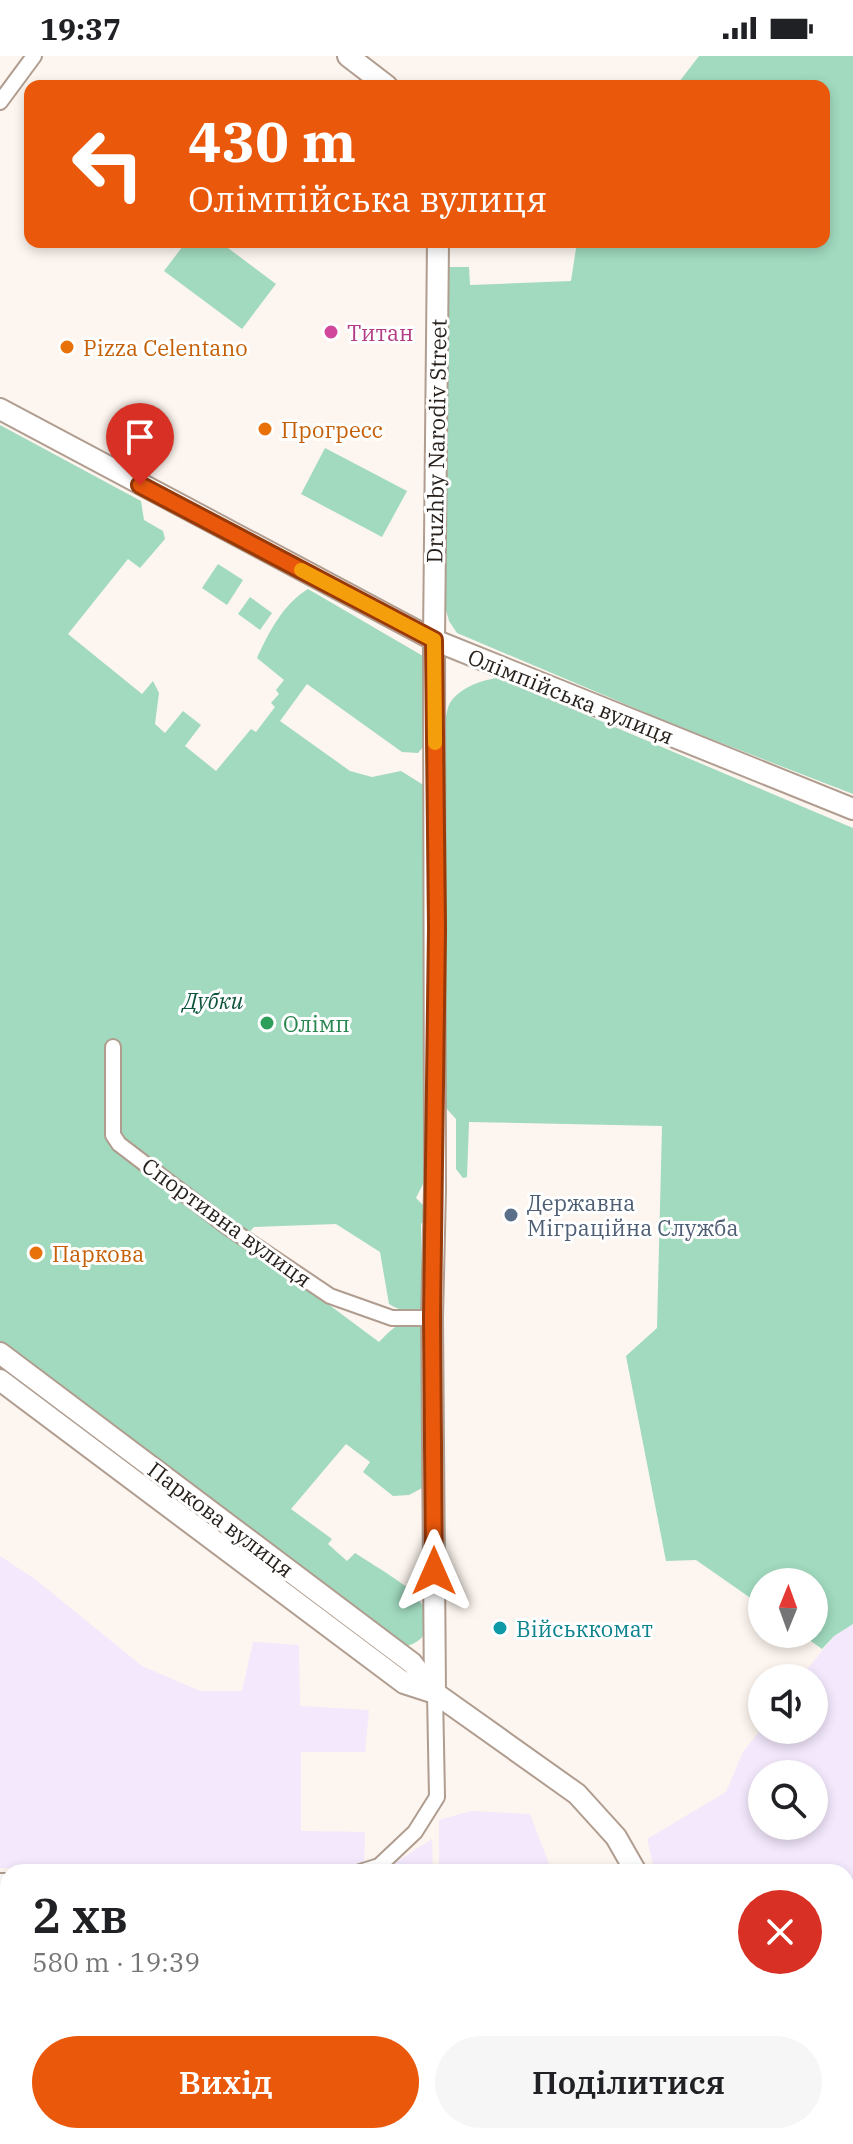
<!DOCTYPE html>
<html lang="uk">
<head>
<meta charset="utf-8">
<style>
  body { margin:0; font-family:"IBM Plex Serif",serif; background:#f6f6f6; color:#202124; height:100vh; display:flex; flex-direction:column; font-size:30px; white-space:nowrap }
  * { box-sizing:border-box; margin:0 }
  p { font-size:26px; color:#757577 }
  .icon { flex:none; width:44px; height:44px; fill:none; stroke:currentColor; stroke-width:2; stroke-linecap:round; stroke-linejoin:round }
  .map { position:relative; flex:1; overflow:hidden }
  .details { position:absolute; left:0px; top:1808px; width:854px; height:280px; display:flex; flex-direction:column; background:#fff; border-radius:24px 24px 0 0; box-shadow:0 4px 12px #0003 }
  .details>* { flex:none }
  .hud { position:absolute; left:24px; top:24px; width:806px; height:168px; border-radius:16px; box-shadow:0 4px 12px #0003; background:#ea580c; color:#fff; overflow:hidden }
  .needle { width:52px; rotate:1deg }
  .controls { position:absolute; left:748px; top:1512px; display:grid; gap:16px }
  .controls a { display:grid; place-items:center; width:80px; height:80px; border-radius:50%; background:#fff; box-shadow:0 4px 12px #0003; font-size:40px }
  .pin { position:absolute; display:grid; place-items:center; width:68px; height:68px; color:#fff; margin:-82px -34px; border-radius:50% 50% 50% 0; rotate:-45deg; box-shadow:0 0 8px #0007 }
  .pin .icon { rotate:45deg }
  .me { position:absolute; width:88px; margin:-44px; rotate:0deg; stroke-linejoin:round; filter:drop-shadow(0 0 6px #0008) }
  .turn { display:flex; align-items:center; gap:28px; height:168px; padding:0 32px; font-size:36px }
  .turn .icon { width:104px; height:104px; stroke-width:2.5 }
  .turn b { display:block; font-size:56px; line-height:68px }
  .round { display:grid; place-items:center; flex:none; width:84px; height:84px; border-radius:42px; background:#f6f6f6 }
  .head { display:flex; align-items:center; justify-content:space-between; height:136px; padding:0 32px }
  h1 { font-size:48px; font-weight:600; line-height:60px }
  .action { display:flex; gap:16px; margin-top:auto; padding:16px 32px }
  .action a { flex:1; height:92px; border-radius:48px; background:#ea580c; color:#fff; font-size:32px; font-weight:600; line-height:92px; text-align:center }
  .action a+a { background:#f6f6f6; color:#202124 }
  .status { display:flex; justify-content:space-between; align-items:center; height:56px; padding:0 40px; background:#fff; direction:ltr }
  .status svg { height:22px; fill:currentColor }
  .map>svg:first-child { display:block }
  .industrial { fill:#f3e8fc; fill-rule:evenodd }
  .green { fill:#a1dabf }
  .lines { fill:none; stroke-linecap:round; stroke-linejoin:round }
  .street-casing { stroke:#b09d8f; stroke-width:18 }
  .secondary-casing { stroke:#b09d8f; stroke-width:24 }
  .street { stroke:#fff; stroke-width:14 }
  .secondary { stroke:#fff; stroke-width:20 }
  .route-casing { stroke:#983908; stroke-width:20 }
  .route { stroke:#ea580c; stroke-width:14 }
  .slow { stroke:#f59e0b; stroke-width:14 }
  .hotel-dot { fill:#d1479c; stroke:#fff; stroke-width:3 }
  .food-dot { fill:#e8710a; stroke:#fff; stroke-width:3 }
  .leisure-dot { fill:#2e9e5b; stroke:#fff; stroke-width:3 }
  .service-dot { fill:#5c6f8a; stroke:#fff; stroke-width:3 }
  .culture-dot { fill:#0f9aa8; stroke:#fff; stroke-width:3 }
  .labels { text-anchor:middle; dominant-baseline:central; stroke-width:6; stroke-linejoin:round; paint-order:stroke }
  .hotel-label { font-size:22px; fill:#b23c85; stroke:#fff; text-anchor:start }
  .food-label { font-size:22px; fill:#c56008; stroke:#fff; text-anchor:start }
  .street-label { font-size:22px; fill:#261f1a; stroke:#fff }
  .park-label { font-size:22px; font-style:italic; fill:#0c553c; stroke:#fff }
  .leisure-label { font-size:22px; fill:#27864d; stroke:#fff; text-anchor:start }
  .service-label { font-size:22px; fill:#4e5e75; stroke:#fff; text-anchor:start }
  .culture-label { font-size:22px; fill:#0d838f; stroke:#fff; text-anchor:start }
</style>
</head>
<body>
<div class="status"><b>19:37</b><svg viewBox="0 0 49 12"><path d="M0 12V9h3v3zM5 12V6h3v6zM10 12V3h3v9zM15 12V0h3v12zM26 1h20v11H26zM47 4h2v5h-2z"/></svg></div>
<div class="map">
<svg width="853" height="2088" viewBox="0 0 853 2088">
  <rect width="100%" height="100%" fill="#fdf5ef"/>
  <g class="industrial">
    <polygon points="0,1500 36,1524 142,1610 200,1635 242,1635 253,1586 299,1589 300,1650 369,1654 365,1696 301,1696 301,1775 365,1776 364,1809 319,1815 0,1812"/>
    <path d="M853 1568V1938L846 1945V1816H655L647 1783 726 1736 743 1696 762 1672V1674H814V1622H800L834 1580ZM762 1718H814V1770H762Z"/>
    <polygon points="471,1755 530,1758 552,1816 439,1816 439,1764"/>
    <polygon points="432,1783 433,1816 379,1816 384,1814"/>
    <polygon points="0,1833 8,1833 8,2033 0,2027"/>
    <polygon points="145,2080 430,2080 430,2088 144,2088"/>
    <polygon points="436,2080 628,2080 628,2088 435,2088"/>
  </g>
  <g class="green">
    <polygon points="699,0 853,0 853,738 677,670 457,577 449,565 446,554 446,211 469,211 470,229 571,225 577,186 824,186 824,30 676,30"/>
    <polygon points="186,186 220,186 276,228 242,273 164,215"/>
    <path d="M0 369 141 445 144 464 163 475 165 483 140 512 128 503 68 578 142 638 153 625 159 637 155 668 165 677 183 655 201 669 185 690 216 715 251 673 256 676 275 651 271 647 279 638 276 634 284 624 257 602C269 576 283 548 308 533L423 600 425 681 423 691 418 697 402 696 307 628 280 665 350 715 372 721 401 715 425 730 427 1120 416 1142 426 1152 427 1161 421 1168 422 1223 430 1232 423 1252C411 1257 400 1255 389 1248L380 1196 336 1168 254 1171 242 1184 379 1286C395 1270 405 1258 428 1272L424 1431 409 1439 393 1440 363 1416 370 1406 346 1388 291 1453 332 1483 328 1488 347 1505 355 1497C370 1507 410 1530 418 1542 433 1564 430 1586 403 1591L0 1288Z"/>
    <polygon points="325,392 407,435 382,481 301,438"/>
    <polygon points="218,508 243,524 227,549 202,532"/>
    <polygon points="250,541 272,557 260,574 238,558"/>
    <path d="M499 622 853 772V1568L834 1580 822 1593 801 1578H814V1526H762V1550L696 1504 666 1505 626 1300 657 1272 662 1070 469 1066 467 1121 463 1122 456 1113V1063L446 1052 445 667C446 661 447 652 450 647 459 632 483 623 499 622Z"/>
    <polygon points="0,1306 405,1613 402,1617 0,1313"/>
    <polygon points="853,1938 853,2088 667,2088 667,2080 846,2080 846,1945"/>
  </g>
  <g class="lines">
    <defs>
      <g id="street">
        <polyline points="0,46 34,0"/>
        <polyline points="113,991 113,1079 119,1088 229,1172 330,1240 392,1262 432,1262"/>
        <polyline points="360,1816 379,1810 415,1776 437,1741 435,1637"/>
        <polyline points="0,1825 8,1825"/>
      </g>
      <g id="secondary">
        <polyline points="348,0 387,30"/>
        <polyline points="0,353 434,584 853,753"/>
        <polyline points="0,1297 412,1607 435,1637 577,1738 616,1781 636,1816"/>
        <polyline points="0,1324 404,1627 435,1637"/>
        <polyline points="435,1637 432,1262 435,1134 434,584 438,186"/>
        <polyline points="653,2088 653,2080"/>
      </g>
    </defs>
    <use href="#street" class="street-casing"/>
    <use href="#secondary" class="secondary-casing"/>
    <use href="#street" class="street"/>
    <use href="#secondary" class="secondary"/>
  </g>
  <g class="lines">
    <defs>
      <polyline id="route" points="140,429 434,584 437,873 432,1262 434,1515"/>
    </defs>
    <use href="#route" class="route-casing"/>
    <use href="#route" class="route"/>
    <polyline class="slow" points="301,514 434,584 435,687"/>
  </g>
  <circle class="hotel-dot" cx="331" cy="276" r="8"/>
  <g class="food-dot">
    <circle cx="67" cy="291" r="8"/>
    <circle cx="265" cy="373" r="8"/>
    <circle cx="36" cy="1197" r="8"/>
  </g>
  <circle class="leisure-dot" cx="267" cy="967" r="8"/>
  <circle class="service-dot" cx="511" cy="1159" r="8"/>
  <circle class="culture-dot" cx="500" cy="1572" r="8"/>
  <g class="labels">
    <g class="hotel-label">
      <text x="347" y="276">Титан</text>
    </g>
    <g class="food-label">
      <text x="83" y="291">Pizza Celentano</text>
      <text x="281" y="373">Прогресс</text>
      <text x="52" y="1197">Паркова</text>
    </g>
    <g class="street-label">
      <text transform="translate(436 385) rotate(-89)">Druzhby Narodiv Street</text>
      <text transform="translate(571 640) rotate(22)">Олімпійська вулиця</text>
      <text transform="translate(227 1166) rotate(36)">Спортивна вулиця</text>
      <text transform="translate(221 1463) rotate(37)">Паркова вулиця</text>
    </g>
    <g class="park-label">
      <text x="213" y="944">Дубки</text>
    </g>
    <g class="leisure-label">
      <text x="283" y="967">Олімп</text>
    </g>
    <g class="service-label">
      <text x="527" y="1146">Державна<tspan x="527" dy="25">Міграційна Служба</tspan></text>
    </g>
    <g class="culture-label">
      <text x="516" y="1572">Військкомат</text>
    </g>
  </g>
</svg>
<div class="controls">
<a><svg class="needle" viewBox="-14 -14 28 28"><path d="M0-13l5 13h-10z" fill="#e53935"/><path d="M0 13l5-13h-10z" fill="#757577"/></svg></a>
<a><svg class="icon" aria-label="sound" viewBox="0 0 24 24"><path d="M4 9h4l5-4v14l-5-4H4zM17 9q2 3 0 6"/></svg></a>
<a><svg class="icon" aria-label="search" viewBox="0 0 24 24"><circle cx="10" cy="10" r="6"/><path d="M15 15l6 6"/></svg></a>
</div>
<div class="pin" style="left:140px;top:429px;background:#d93025"><svg class="icon" aria-label="arrive" viewBox="0 0 24 24"><path d="M6 21V4h12l-3 4 3 4H6"/></svg></div>
<svg class="me" style="left:434px;top:1515px" viewBox="-20 -20 40 40"><path d="M0-17L14 15 0 8-14 15z" fill="#ea580c" stroke="#fff" stroke-width="4"/></svg>
<div class="hud">
<div class="turn"><svg class="icon" aria-label="left" viewBox="0 0 24 24"><path d="M17 20v-9H6M10 6l-5 5 5 5"/></svg><div><b>430 m</b>Олімпійська вулиця</div></div>
</div>
<section class="details">
<div class="head"><div><h1>2 хв</h1><p>580 m · 19:39</p></div><a class="round" style="background:#d93025;color:#fff"><svg class="icon" aria-label="close" viewBox="0 0 24 24"><path d="M6 6l12 12M18 6L6 18"/></svg></a></div>
<div class="action"><a>Вихід</a><a>Поділитися</a></div>
</section>
</div>
</body>
</html>
